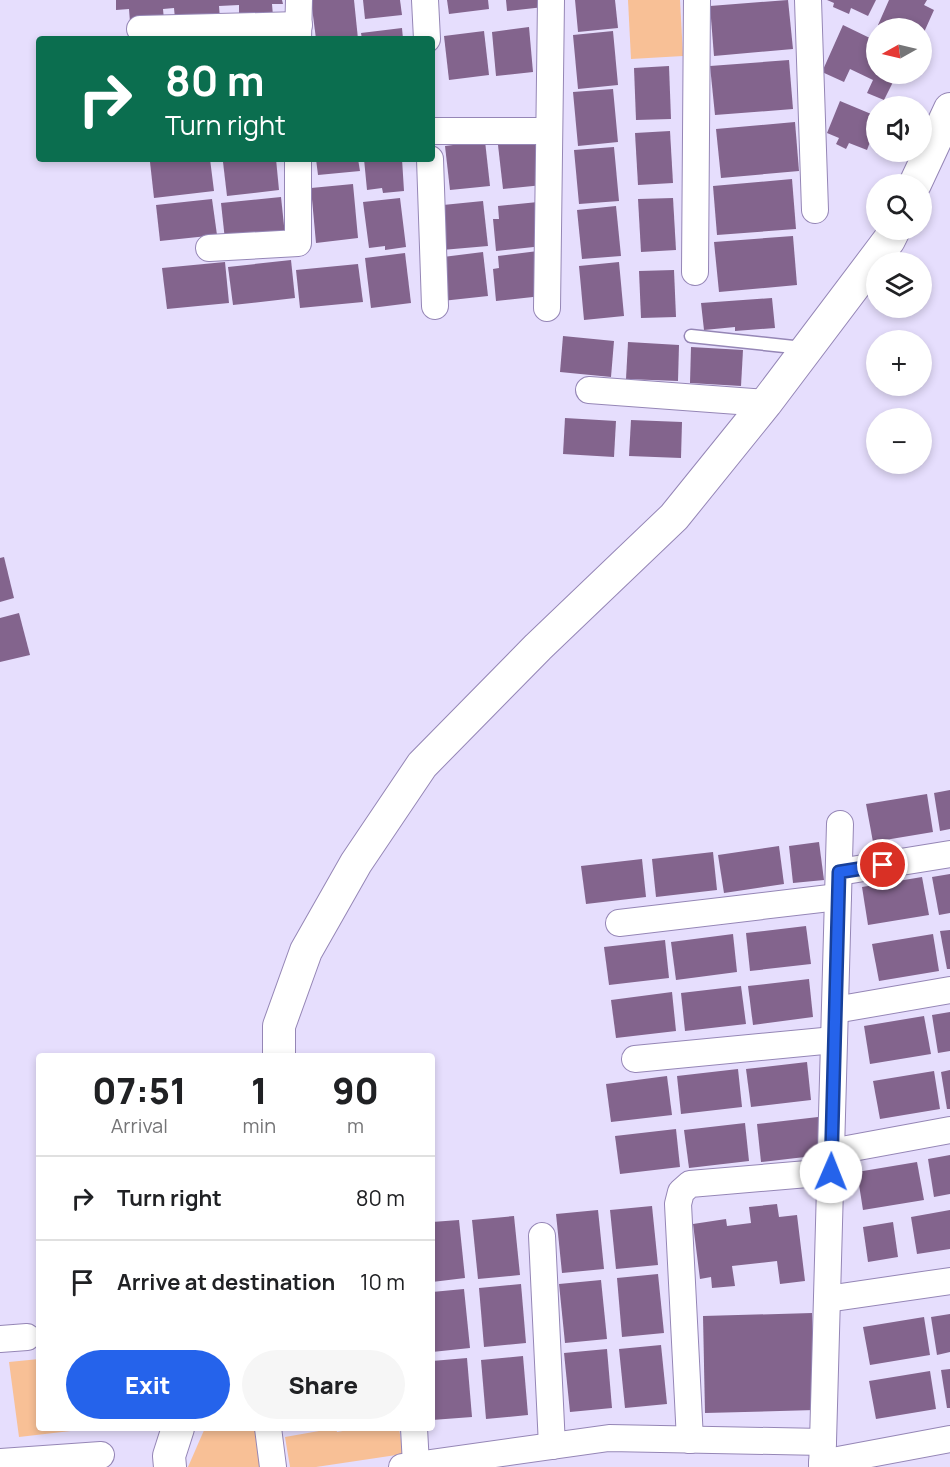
<!DOCTYPE html>
<html lang="en">
<head>
<meta charset="utf-8">
<style>
  body { margin:0; font-family:Manrope,sans-serif; background:#f6f6f6; color:#202124; height:100vh; display:flex; flex-direction:column; font-size:22px; white-space:nowrap }
  * { box-sizing:border-box; margin:0 }
  p { font-size:20px; color:#757577 }
  .icon { flex:none; width:33px; height:33px; fill:none; stroke:currentColor; stroke-width:2; stroke-linecap:round; stroke-linejoin:round }
  .map { position:relative; flex:1; overflow:hidden }
  .drawer { position:absolute; left:36px; top:1053px; width:399px; height:378px; display:flex; flex-direction:column; background:#fff; border-radius:6px; box-shadow:0 3px 9px #0003 }
  .drawer>* { flex:none }
  .guide { position:absolute; left:36px; top:36px; width:399px; height:126px; border-radius:6px; box-shadow:0 3px 9px #0003; background:#0b6e4f; color:#fff; overflow:hidden }
  .needle { width:39px; rotate:262deg }
  .fabs { position:absolute; left:866px; top:18px; display:grid; gap:12px }
  .fabs a { display:grid; place-items:center; width:66px; height:66px; border-radius:50%; background:#fff; box-shadow:0 3px 9px #0003; font-size:30px }
  .pin { position:absolute; display:grid; place-items:center; width:51px; height:51px; color:#fff; margin:-26px; border:3px solid #fff; border-radius:50%; box-shadow:0 2px 6px #0007 }
  .me { position:absolute; width:66px; margin:-33px; rotate:1deg; stroke-linejoin:round; filter:drop-shadow(0 0 4px #0008) }
  .turn { display:flex; align-items:center; gap:21px; height:126px; padding:0 30px; font-size:27px }
  .turn .icon { width:78px; height:78px; stroke-width:2.5 }
  .turn b { display:block; font-size:42px; line-height:51px }
  .eta { display:flex; justify-content:space-evenly; align-items:center; height:102px; text-align:center }
  .eta b { font-size:36px; font-weight:800; line-height:42px }
  .button { display:flex; gap:12px; margin-top:auto; padding:12px 30px }
  .button a { flex:1; height:69px; border-radius:36px; background:#2563eb; color:#fff; font-size:24px; font-weight:800; line-height:69px; text-align:center }
  .button a+a { background:#f6f6f6; color:#202124 }
  ul { padding:0; list-style:none }
  li { display:flex; align-items:center; gap:18px; height:84px; padding:0 30px; border-top:2px solid #e0e0e0 }
  li div { flex:1 }
  li b { display:block; font-size:22px }
  li em { font-style:normal }
  .map>svg:first-child { display:block }
  .green { fill:#f8c096 }
  .building { fill:#83648d }
  .lines { fill:none; stroke-linecap:round; stroke-linejoin:round }
  .service-casing { stroke:#9586b6; stroke-width:15 }
  .minor-casing { stroke:#9586b6; stroke-width:28 }
  .tertiary-casing { stroke:#9586b6; stroke-width:34 }
  .service { stroke:#fff; stroke-width:12 }
  .minor { stroke:#fff; stroke-width:26 }
  .tertiary { stroke:#fff; stroke-width:32 }
  .route-casing { stroke:#184099; stroke-width:15 }
  .route { stroke:#2563eb; stroke-width:10 }
</style>
</head>
<body>
<div class="map">
<svg width="950" height="1467" viewBox="0 0 950 1467">
  <rect width="100%" height="100%" fill="#e6defd"/>
  <g class="green">
    <polygon points="628,0 680,0 683,56 631,59"/>
    <polygon points="39,1359 39,1428 88,1429 19,1437 9,1362"/>
    <polygon points="205,1428 259,1428 262,1467 188,1467"/>
    <polygon points="336,1428 337,1432 360,1428 399,1428 403,1454 316,1467 290,1467 285,1437"/>
  </g>
  <g class="building">
    <polygon points="116,0 282,0 283,4 272,4 273,16 239,18 239,5 219,6 220,19 175,19 174,8 163,9 164,20 130,22 129,9 116,10"/>
    <polygon points="311,0 354,0 358,39 316,39"/>
    <polygon points="363,0 400,0 402,15 365,19"/>
    <polygon points="447,0 488,0 489,9 449,14"/>
    <polygon points="506,0 543,0 544,7 507,11"/>
    <polygon points="575,0 615,0 618,28 578,32"/>
    <polygon points="788,0 793,49 714,56 710,6"/>
    <polygon points="827,0 876,0 868,16 851,8 849,14 833,7 834,3"/>
    <polygon points="889,0 927,0 924,5 934,10 921,39 921,28 886,28 878,25"/>
    <polygon points="843,25 876,41 876,74 897,74 884,100 867,93 873,80 850,69 844,82 822,72"/>
    <polygon points="529,27 533,72 496,76 492,32"/>
    <polygon points="402,28 403,39 362,39 361,33"/>
    <polygon points="484,31 489,75 449,80 444,36"/>
    <polygon points="613,31 618,85 578,89 573,35"/>
    <polygon points="789,60 793,109 715,115 710,66"/>
    <polygon points="669,66 671,119 636,120 634,68"/>
    <polygon points="613,89 618,142 578,146 573,92"/>
    <polygon points="840,101 876,116 876,126 867,150 849,143 846,149 836,144 839,138 827,133"/>
    <polygon points="795,122 799,171 721,178 716,129"/>
    <polygon points="670,131 673,183 638,185 635,133"/>
    <polygon points="485,141 490,186 450,190 445,146"/>
    <polygon points="538,141 543,185 503,189 498,145"/>
    <polygon points="614,147 619,201 579,204 574,150"/>
    <polygon points="180,159 210,159 214,191 154,198 150,162"/>
    <polygon points="250,159 276,159 279,190 227,196 223,162"/>
    <polygon points="316,159 358,159 360,171 318,175"/>
    <polygon points="364,159 402,159 404,191 383,193 382,188 367,190"/>
    <polygon points="792,179 796,229 717,235 713,186"/>
    <polygon points="353,184 358,238 316,243 311,188"/>
    <polygon points="281,197 285,235 225,240 221,203"/>
    <polygon points="400,198 406,247 385,250 385,246 369,248 363,202"/>
    <polygon points="673,198 676,250 641,252 638,199"/>
    <polygon points="212,199 217,235 160,241 156,205"/>
    <polygon points="483,201 488,246 442,250 443,205"/>
    <polygon points="538,202 543,246 496,251 493,219 499,219 498,206"/>
    <polygon points="616,206 621,256 582,259 577,210"/>
    <polygon points="793,236 797,285 719,292 714,242"/>
    <polygon points="538,251 542,296 496,301 493,269 499,268 498,256"/>
    <polygon points="483,252 488,296 442,301 443,257"/>
    <polygon points="405,253 411,303 371,308 365,258"/>
    <polygon points="291,260 295,298 233,305 228,267"/>
    <polygon points="225,262 229,303 167,309 162,268"/>
    <polygon points="619,262 624,316 584,320 579,266"/>
    <polygon points="358,264 363,302 300,308 296,270"/>
    <polygon points="674,270 676,317 641,318 639,271"/>
    <polygon points="772,298 775,328 735,331 735,327 704,330 701,303"/>
    <polygon points="563,336 614,341 611,377 560,372"/>
    <polygon points="628,342 679,345 678,381 626,379"/>
    <polygon points="691,347 743,350 741,386 690,383"/>
    <polygon points="565,418 616,421 614,457 563,454"/>
    <polygon points="631,420 682,422 681,458 629,456"/>
    <polygon points="4,557 14,598 0,602 0,558"/>
    <polygon points="19,613 30,655 0,662 0,618"/>
    <polygon points="950,790 950,829 940,831 934,793"/>
    <polygon points="927,794 933,832 873,842 866,804"/>
    <polygon points="819,842 824,880 793,883 789,846"/>
    <polygon points="779,846 784,884 724,893 718,855"/>
    <polygon points="713,852 717,890 656,897 652,859"/>
    <polygon points="642,859 646,897 586,904 581,866"/>
    <polygon points="950,874 950,913 939,915 932,877"/>
    <polygon points="922,877 929,915 868,925 862,887"/>
    <polygon points="806,926 811,964 750,971 746,933"/>
    <polygon points="950,930 950,969 947,969 940,931"/>
    <polygon points="733,934 737,972 676,980 671,942"/>
    <polygon points="933,934 939,971 879,981 872,944"/>
    <polygon points="665,940 669,978 609,985 604,947"/>
    <polygon points="809,979 813,1017 753,1025 748,986"/>
    <polygon points="741,986 746,1024 685,1031 681,993"/>
    <polygon points="672,992 676,1031 616,1038 611,1000"/>
    <polygon points="950,1012 950,1051 938,1053 932,1015"/>
    <polygon points="924,1016 931,1054 870,1064 864,1026"/>
    <polygon points="807,1062 811,1100 751,1107 746,1069"/>
    <polygon points="738,1069 742,1107 681,1114 677,1076"/>
    <polygon points="950,1070 950,1109 947,1109 941,1072"/>
    <polygon points="934,1071 940,1109 880,1119 873,1081"/>
    <polygon points="667,1076 672,1115 611,1122 606,1084"/>
    <polygon points="818,1117 822,1155 761,1162 757,1124"/>
    <polygon points="745,1123 749,1161 689,1168 684,1130"/>
    <polygon points="676,1129 680,1167 620,1174 615,1136"/>
    <polygon points="950,1155 950,1194 934,1197 928,1159"/>
    <polygon points="917,1162 924,1200 863,1210 857,1172"/>
    <polygon points="777,1204 779,1217 797,1215 805,1281 780,1284 777,1261 732,1266 735,1286 712,1288 711,1277 700,1279 693,1224 726,1219 727,1226 751,1223 749,1207"/>
    <polygon points="652,1206 658,1265 616,1269 610,1210"/>
    <polygon points="598,1210 604,1269 562,1273 556,1214"/>
    <polygon points="950,1210 950,1249 917,1254 911,1217"/>
    <polygon points="514,1216 520,1275 478,1279 472,1220"/>
    <polygon points="459,1220 465,1278 432,1282 432,1222"/>
    <polygon points="893,1222 898,1257 868,1262 863,1227"/>
    <polygon points="658,1274 664,1333 622,1337 617,1278"/>
    <polygon points="601,1280 607,1339 565,1343 559,1284"/>
    <polygon points="521,1284 526,1343 484,1347 479,1288"/>
    <polygon points="464,1289 470,1348 432,1352 432,1292"/>
    <polygon points="812,1313 815,1410 705,1413 703,1316"/>
    <polygon points="950,1314 950,1352 937,1355 931,1317"/>
    <polygon points="924,1317 930,1355 870,1365 863,1327"/>
    <polygon points="661,1345 667,1404 625,1408 619,1349"/>
    <polygon points="607,1349 612,1408 570,1412 564,1353"/>
    <polygon points="523,1356 528,1415 486,1419 481,1360"/>
    <polygon points="467,1358 472,1417 432,1420 432,1361"/>
    <polygon points="950,1369 950,1408 947,1408 941,1370"/>
    <polygon points="930,1371 936,1409 876,1419 869,1381"/>
  </g>
  <g class="lines">
    <defs>
      <polyline id="service" points="691,336 803,348"/>
      <g id="minor">
        <polyline points="425,0 427,39"/>
        <polyline points="808,0 815,210"/>
        <polyline points="140,29 299,25"/>
        <polyline points="298,39 299,0"/>
        <polyline points="432,131 549,131"/>
        <polyline points="430,159 435,306"/>
        <polyline points="209,248 298,243 298,159"/>
        <polyline points="695,272 697,0"/>
        <polyline points="547,308 551,0"/>
        <polyline points="589,390 766,403"/>
        <polyline points="839,872 950,854"/>
        <polyline points="619,923 838,897"/>
        <polyline points="835,1010 950,990"/>
        <polyline points="635,1059 834,1040"/>
        <polyline points="831,1152 950,1130"/>
        <polyline points="542,1236 552,1446"/>
        <polyline points="827,1299 950,1281"/>
        <polyline points="0,1339 27,1337"/>
        <polyline points="268,1428 273,1467"/>
        <polyline points="414,1428 416,1465"/>
        <polyline points="690,1440 678,1204 681,1192 690,1184 831,1172"/>
        <polyline points="823,1442 840,824"/>
        <polyline points="0,1462 101,1455"/>
        <polyline points="822,1463 950,1439"/>
        <polyline points="402,1467 609,1438 823,1442 822,1467"/>
      </g>
      <g id="tertiary">
        <polyline points="915,184 950,109"/>
        <polyline points="279,1056 279,1026 306,951 356,863 422,765 538,647 674,517 766,403 889,240 894,230"/>
        <polyline points="170,1467 169,1456 178,1428"/>
      </g>
    </defs>
    <use href="#service" class="service-casing"/>
    <use href="#minor" class="minor-casing"/>
    <use href="#tertiary" class="tertiary-casing"/>
    <use href="#service" class="service"/>
    <use href="#minor" class="minor"/>
    <use href="#tertiary" class="tertiary"/>
  </g>
  <g class="lines">
    <defs>
      <polyline id="route" points="831,1172 839,872 883,865"/>
    </defs>
    <use href="#route" class="route-casing"/>
    <use href="#route" class="route"/>
  </g>
</svg>
<div class="fabs">
<a><svg class="needle" viewBox="-14 -14 28 28"><path d="M0-13l5 13h-10z" fill="#e53935"/><path d="M0 13l5-13h-10z" fill="#757577"/></svg></a>
<a><svg class="icon" aria-label="sound" viewBox="0 0 24 24"><path d="M4 9h4l5-4v14l-5-4H4zM17 9q2 3 0 6"/></svg></a>
<a><svg class="icon" aria-label="search" viewBox="0 0 24 24"><circle cx="10" cy="10" r="6"/><path d="M15 15l6 6"/></svg></a>
<a><svg class="icon" aria-label="layers" viewBox="0 0 24 24"><path d="M12 4l9 5-9 5-9-5zM3 14l9 5 9-5"/></svg></a>
<a>+</a>
<a>−</a>
</div>
<div class="pin" style="left:883px;top:865px;background:#d93025"><svg class="icon" aria-label="arrive" viewBox="0 0 24 24"><path d="M6 21V4h12l-3 4 3 4H6"/></svg></div>
<svg class="me" style="left:831px;top:1172px" viewBox="-20 -20 40 40"><circle r="19" fill="#fff"/><path d="M0-13L10 11 0 6-10 11z" fill="#2563eb"/></svg>
<div class="guide">
<div class="turn"><svg class="icon" aria-label="right" viewBox="0 0 24 24"><path d="M7 20v-9h11M14 6l5 5-5 5"/></svg><div><b>80 m</b>Turn right</div></div>
</div>
<section class="drawer">
<div class="eta">
<div><b>07:51</b><p>Arrival</p></div>
<div><b>1</b><p>min</p></div>
<div><b>90</b><p>m</p></div>
</div>
<ul>
<li><svg class="icon" aria-label="right" viewBox="0 0 24 24"><path d="M7 20v-9h11M14 6l5 5-5 5"/></svg><div><b>Turn right</b></div><em>80 m</em></li>
<li><svg class="icon" aria-label="arrive" viewBox="0 0 24 24"><path d="M6 21V4h12l-3 4 3 4H6"/></svg><div><b>Arrive at destination</b></div><em>10 m</em></li>
</ul>
<div class="button"><a>Exit</a><a>Share</a></div>
</section>
</div>
</body>
</html>
